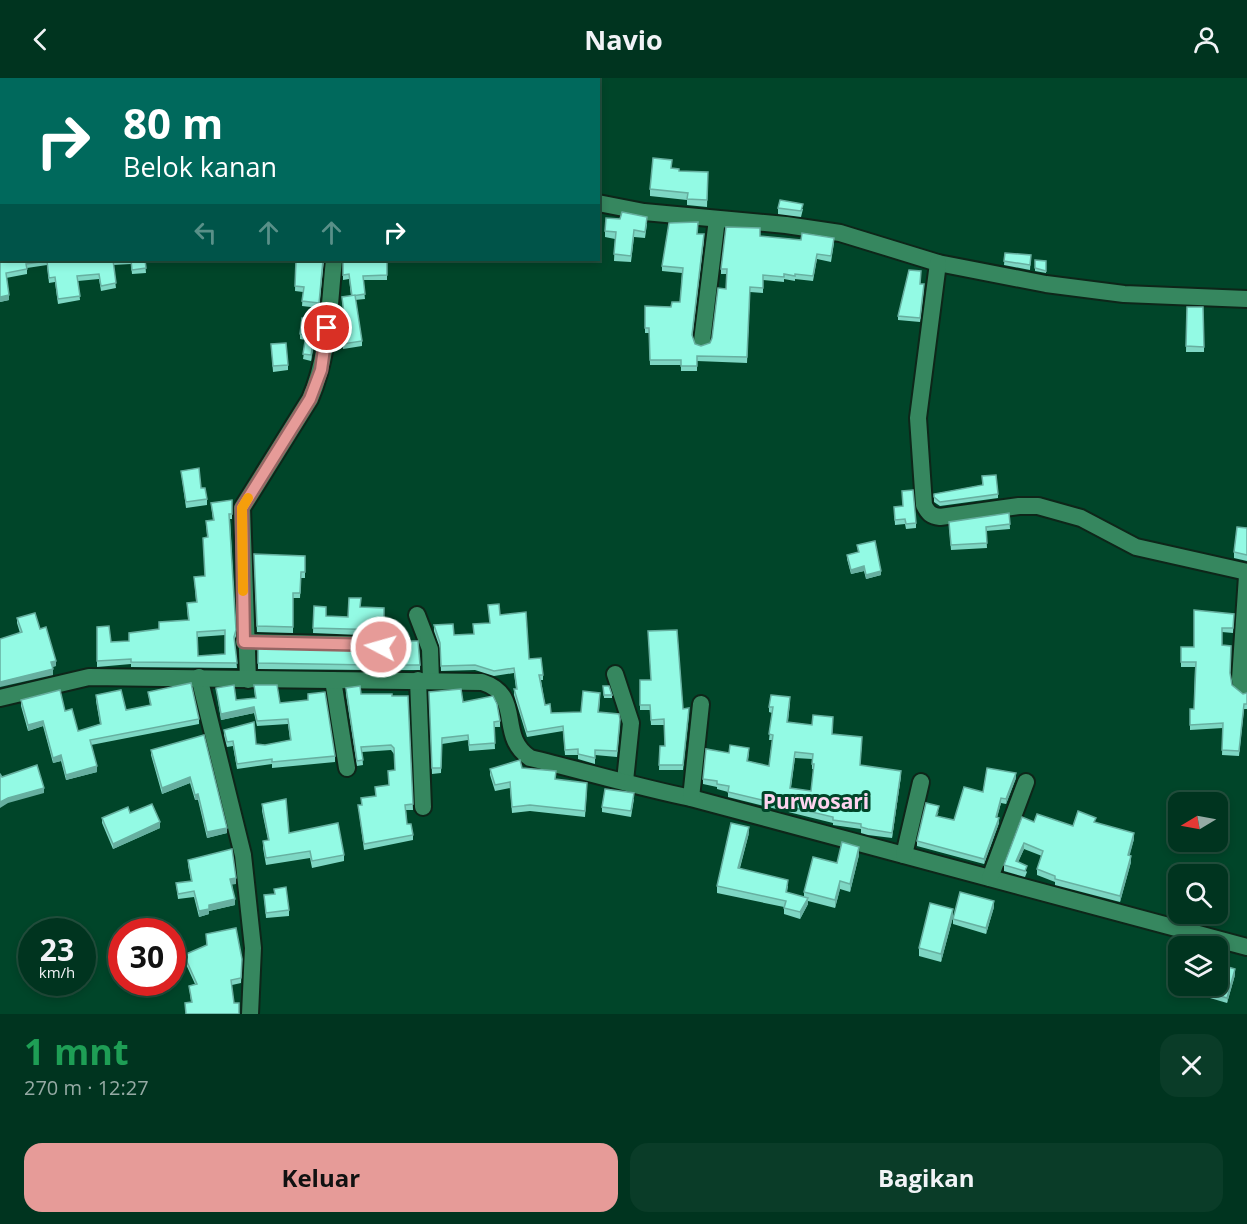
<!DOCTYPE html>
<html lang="id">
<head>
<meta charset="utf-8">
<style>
  body { margin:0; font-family:"Open Sans",sans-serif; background:#0a3c28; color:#f1f3f6; height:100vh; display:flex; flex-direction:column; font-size:22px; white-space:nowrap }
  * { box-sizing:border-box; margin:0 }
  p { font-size:20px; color:#95aaa4 }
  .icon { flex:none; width:33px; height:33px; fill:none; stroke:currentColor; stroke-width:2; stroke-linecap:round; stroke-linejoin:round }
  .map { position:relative; height:936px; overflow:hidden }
  .sheet { display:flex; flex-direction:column; background:#00341f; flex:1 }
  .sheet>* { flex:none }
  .banner { position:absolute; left:0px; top:0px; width:600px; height:183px; box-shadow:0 3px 9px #0003,0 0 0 2px #224f3d; background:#00695c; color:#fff; overflow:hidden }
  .needle { width:39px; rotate:260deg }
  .buttons { position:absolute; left:1168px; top:714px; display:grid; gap:12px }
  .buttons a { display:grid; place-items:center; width:60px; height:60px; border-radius:12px; background:#00341f; box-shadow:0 3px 9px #0003,0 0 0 2px #224f3d; font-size:30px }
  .speed { position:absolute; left:18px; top:840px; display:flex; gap:12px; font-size:30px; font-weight:700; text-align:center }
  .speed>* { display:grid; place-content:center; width:78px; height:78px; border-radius:50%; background:#00341f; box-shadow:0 3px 9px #0003,0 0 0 2px #224f3d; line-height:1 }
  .speed small { font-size:15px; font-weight:400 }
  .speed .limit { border:9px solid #d22; background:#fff; color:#111 }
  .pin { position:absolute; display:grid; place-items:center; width:51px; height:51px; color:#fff; margin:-26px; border:3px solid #fff; border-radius:50%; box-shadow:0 2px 6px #0007 }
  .me { position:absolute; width:66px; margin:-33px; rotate:276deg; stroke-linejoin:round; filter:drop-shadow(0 0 4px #0008) }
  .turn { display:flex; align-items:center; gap:21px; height:126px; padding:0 24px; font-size:27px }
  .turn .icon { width:78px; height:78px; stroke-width:2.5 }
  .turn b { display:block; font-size:42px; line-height:51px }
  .lanes { display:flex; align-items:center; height:57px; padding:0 24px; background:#0003; justify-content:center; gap:30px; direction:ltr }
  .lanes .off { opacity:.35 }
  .round { display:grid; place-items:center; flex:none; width:63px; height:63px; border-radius:18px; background:#0a3c28 }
  .head { display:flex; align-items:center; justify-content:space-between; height:102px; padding:0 24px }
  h1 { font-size:36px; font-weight:700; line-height:45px; color:#1e9e55 }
  .button { display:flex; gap:12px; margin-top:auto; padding:12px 24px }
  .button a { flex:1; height:69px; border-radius:18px; background:#e69b98; color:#111; font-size:24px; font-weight:700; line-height:69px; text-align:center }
  .button a+a { background:#0a3c28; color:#f1f3f6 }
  header { display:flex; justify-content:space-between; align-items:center; height:78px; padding:0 24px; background:#00341f; font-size:27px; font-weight:700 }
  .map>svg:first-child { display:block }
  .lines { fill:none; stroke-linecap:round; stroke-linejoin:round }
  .minor-casing { stroke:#0d2619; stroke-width:20 }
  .minor { stroke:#36875f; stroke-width:16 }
  .wall { fill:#7ed7c4; fill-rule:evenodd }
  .shaded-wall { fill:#67afa0 }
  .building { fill:#93fae4; stroke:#67afa0; stroke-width:1.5; fill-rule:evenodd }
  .route-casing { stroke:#966563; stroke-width:15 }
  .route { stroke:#e69b98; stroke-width:10 }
  .slow { stroke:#f59e0b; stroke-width:10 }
  .labels { text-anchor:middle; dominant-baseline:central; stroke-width:6; stroke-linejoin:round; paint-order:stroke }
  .quarter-label { font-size:21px; font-weight:bold; fill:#ffd4f0; stroke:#004529 }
</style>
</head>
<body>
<header><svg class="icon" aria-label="back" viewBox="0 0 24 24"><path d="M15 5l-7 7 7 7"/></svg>Navio<svg class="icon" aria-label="person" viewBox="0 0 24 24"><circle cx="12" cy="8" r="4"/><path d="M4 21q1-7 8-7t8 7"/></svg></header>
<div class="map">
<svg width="1247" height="936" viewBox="0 0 1247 936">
  <rect width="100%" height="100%" fill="#004529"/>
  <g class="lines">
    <defs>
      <g id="minor">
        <polyline points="598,125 644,134 786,147 840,155 938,185 1046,206 1124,216 1247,221"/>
        <polyline points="0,150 2,149"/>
        <path d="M938 185 918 340 924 427C928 435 931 438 940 439L1019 428H1038L1081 440 1136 469 1247 494"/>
        <polyline points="702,263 717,141"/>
        <polyline points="1247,498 1240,601 1242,609 1247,611"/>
        <polyline points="417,537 430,571 431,603"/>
        <polyline points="244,564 379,567 383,572 380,602"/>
        <polyline points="615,596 631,645 625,703"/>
        <polyline points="199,599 243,777 253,870 250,936"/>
        <path d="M248 602 242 430 310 321C329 278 329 228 334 182"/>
        <polyline points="333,602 347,690"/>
        <polyline points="418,602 423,729"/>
        <path d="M0 620 89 599 482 604C525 618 496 657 530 680 584 693 637 709 691 720L1247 869"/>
        <polyline points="691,720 701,626"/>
        <polyline points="904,777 921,704"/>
        <polyline points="990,800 1026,704"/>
      </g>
    </defs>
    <use href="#minor" class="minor-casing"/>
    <use href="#minor" class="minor"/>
  </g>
  <g class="wall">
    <polygon points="672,90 679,93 708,94 707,129 687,127 687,122 650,118 650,111"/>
    <polygon points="778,130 803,131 801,139 778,136"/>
    <polygon points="647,146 645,160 634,159 631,184 614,183 615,161 605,159 605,153"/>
    <polygon points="697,156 704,161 692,258 695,266 701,268 710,265 712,260 726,211 727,196 721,196 721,191 760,158 834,165 831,184 817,181 813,203 795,201 795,203 784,201 784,204 763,202 763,215 750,214 747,285 697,283 697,293 681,293 681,287 650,287 649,255 645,255 645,228 671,229 680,224 682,195 662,193 662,188"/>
    <polygon points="0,172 2,182 153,182 145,183 146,195 132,196 131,186 113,187 116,210 101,213 99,201 78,203 80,222 58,226 55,204 49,205 47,187 27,190 27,196 6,200 9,222 0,224"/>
    <polygon points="1005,175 1031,177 1030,192 1004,187"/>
    <polygon points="296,182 324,182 319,230 302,228 303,214 295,213"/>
    <polygon points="343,182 387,182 387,202 363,202 365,221 355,222 362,263 362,268 343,271 341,253 345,252 342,219 351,218 349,201 343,202"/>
    <polygon points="1035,182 1046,183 1046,195 1035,193"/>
    <polygon points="921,206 924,210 920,244 898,242 898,238"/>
    <polygon points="1187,229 1204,269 1204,274 1186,274"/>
    <polygon points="317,247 311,283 303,281 306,262 300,261 300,256"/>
    <polygon points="271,266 288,287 288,292 273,294"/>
    <polygon points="181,393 201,410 207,421 207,427 186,430"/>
    <polygon points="982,398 998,416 998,420 940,428 934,424 934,416 982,407"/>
    <path d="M232 422V441H230L236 558 234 563 237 590 131 589V586L97 589V549L111 564 129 563 159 551 188 542 187 530 196 524 194 499 205 498 207 459 206 443H213L211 425ZM225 557V576L198 578 197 559Z"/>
    <polygon points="894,429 916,445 916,450 906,451 905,446 895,447"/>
    <polygon points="1009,435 1010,451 986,453 987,470 951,472 949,448"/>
    <polygon points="1247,450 1247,483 1234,480 1234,474"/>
    <polygon points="857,467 881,497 866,501 864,493 851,496 847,481 847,477 858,474"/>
    <polygon points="254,476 305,478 305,500 301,500 300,520 293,520 293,555 257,554"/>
    <polygon points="488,527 500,537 529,581 543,597 543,602 541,602 545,627 551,635 581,634 600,620 599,634 620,646 617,679 595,677 595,686 578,681 578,677 565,677 563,653 527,659 514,617 514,611 516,611 514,595 494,598 475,592 441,593 440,570 434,553 434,547 454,557 474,556 490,545"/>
    <polygon points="314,528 326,538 348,539 361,529 384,530 384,558 313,555"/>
    <polygon points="1234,536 1233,555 1222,554 1222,567 1232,607 1243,616 1247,615 1247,631 1244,631 1239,678 1222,677 1223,650 1190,652 1190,631 1194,631 1195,589 1181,589 1181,569 1194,569"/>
    <polygon points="17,540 40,551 56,588 52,589 53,597 20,555 17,545"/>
    <polygon points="385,553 400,563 420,587 420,592 392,592 393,572 385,559"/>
    <polygon points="258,569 372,577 370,592 258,591"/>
    <polygon points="640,602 689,636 683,692 659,692 660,668 665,668 664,647 651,647 650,632 640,632"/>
    <polygon points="254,607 280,625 308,622 308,616 335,678 335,684 272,690 272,686 237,691 233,668 227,669 224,657 224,652 256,666 265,667 290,662 288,646 257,648 254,635 221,642 216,610 236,622 255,620"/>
    <polygon points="603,608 612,617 612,620 604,620"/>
    <polygon points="346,610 361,616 392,618 408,618 413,732 406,732 407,746 413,757 413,762 364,772 358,727 361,727 361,720 376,718 375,709 389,707 395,692 394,676 391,672 362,674 363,687 357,688 346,616"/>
    <polygon points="148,614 199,641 199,646 91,667 97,694 66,702 61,683 53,685 43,648 28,653 21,628 21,622 65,633 78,653 100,646 96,623 96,617 126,632 150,627"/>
    <polygon points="429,614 463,624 500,643 500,649 494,649 495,671 469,673 468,662 442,666 441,695 432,696"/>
    <path d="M790 625 788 644 812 647 833 644 832 657 862 664 860 687 901 698 892 760 868 757 861 755V751L833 747V745L728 719V714L717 711V709L703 706V701L729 675H749L748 683 769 688 772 662H769L772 635 769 634V629ZM795 680 812 681V691H814L811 713 791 710Z"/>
    <polygon points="204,657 227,755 207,760 198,722 195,722 190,705 162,716 151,677 151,672"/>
    <polygon points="522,690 556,701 587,711 585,739 530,733 512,735 510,710 495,713 490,697 490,691"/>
    <polygon points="1016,700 1006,726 1001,725 997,739 999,745 984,786 917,768 917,763 939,733 937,738 954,742 983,714"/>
    <polygon points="634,721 631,739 602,734 602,729"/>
    <polygon points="262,726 289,755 344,777 344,783 312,790 310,780 266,787 263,770 263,763 268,762 262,733"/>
    <polygon points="130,735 160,750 113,771 102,745 102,740"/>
    <polygon points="1034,744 1073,748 1096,745 1134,761 1129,778 1131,784 1120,824 1055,807 1055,804 1037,797 1037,791 1042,778 1024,771 1018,784 1027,794 1025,799 1004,793 1004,787"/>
    <polygon points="749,755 740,790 788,808 787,814 804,819 804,814 837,785 859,777 850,814 840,811 835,830 808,823 808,826 800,841 784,836 784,829 717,815 717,808"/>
    <polygon points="188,782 236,806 232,806 235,827 209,833 209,836 199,839 194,819 178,821 176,805 191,803 188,787"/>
    <polygon points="274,811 289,832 289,838 266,840 264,817 274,816"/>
    <polygon points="994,829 986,856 953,846 953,841"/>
    <polygon points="953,839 941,884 919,878 919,870"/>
    <polygon points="206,856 242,881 241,905 232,907 191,924 189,908 195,906 184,882 184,877 207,867"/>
    <polygon points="1235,897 1227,925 1210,920 1210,915"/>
  </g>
  <g class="shaded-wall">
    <polygon points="704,156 704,161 692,262 692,257"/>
    <polygon points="9,217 9,222 0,224 0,219"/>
    <polygon points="317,242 317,247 311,283 311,277"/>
    <polygon points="864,488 864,493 851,496 851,492"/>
    <polygon points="881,493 881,497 866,501 866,497"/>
    <polygon points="56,583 56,588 51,589 51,584"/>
    <polygon points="53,591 53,597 0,609 0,604"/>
    <polygon points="254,629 254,635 221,642 221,636"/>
    <polygon points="43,643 43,648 28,653 28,647"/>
    <polygon points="61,677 61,683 53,685 53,680"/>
    <polygon points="97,688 97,694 66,702 66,697"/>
    <polygon points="901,693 901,698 892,760 892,755"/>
    <polygon points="1016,695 1016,700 1006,726 1006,721"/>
    <polygon points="190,699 190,705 162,716 162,710"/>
    <polygon points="44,710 44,715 8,725 0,730 0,724 8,720"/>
    <polygon points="198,716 198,722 195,722 195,717"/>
    <polygon points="1001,720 1001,725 996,744 996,739"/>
    <polygon points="999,740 999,745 984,786 984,781"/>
    <polygon points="160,744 160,750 113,771 113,766"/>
    <polygon points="749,749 749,755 738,796 738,790"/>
    <polygon points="227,750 227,755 207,760 207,754"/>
    <polygon points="1134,755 1134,761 1128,784 1128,777"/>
    <polygon points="1024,765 1024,771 1016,789 1016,783"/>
    <polygon points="859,769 859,777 850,814 850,806"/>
    <polygon points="1131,778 1131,784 1120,824 1120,818"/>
    <polygon points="236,800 236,806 230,807 230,801"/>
    <polygon points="840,803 840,811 835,830 835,822"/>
    <polygon points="808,820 808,826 800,841 800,834"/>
    <polygon points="235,821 235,827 209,833 209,836 199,839 199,833 209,827"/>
    <polygon points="994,823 994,829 986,856 986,850"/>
    <polygon points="953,831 953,839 941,884 941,876"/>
    <polygon points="1235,891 1235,897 1227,925 1227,920"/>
  </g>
  <g class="building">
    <polygon points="653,80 672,82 671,90 679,91 679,93 708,94 707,122 687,121 688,115 650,111"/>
    <polygon points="2,99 2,133 0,133 0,100"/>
    <polygon points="780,122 803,126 801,133 778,130"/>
    <polygon points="622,134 647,139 645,154 634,152 631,178 614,176 616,154 605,153 606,140 620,141"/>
    <polygon points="698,144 697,156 704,156 692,257 695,266 701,268 710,265 712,260 718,210 726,211 727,191 721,191 726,149 760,150 760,158 801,162 802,155 834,160 831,178 817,176 813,198 795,196 795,198 784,196 784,199 763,197 763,210 750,209 747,279 697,278 697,288 681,288 681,282 650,282 649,250 645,250 645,228 671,229 672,224 680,224 683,190 662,188 669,145"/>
    <polygon points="2,171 2,182 122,182 113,182 116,205 101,208 99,196 77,198 80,218 58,221 55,199 49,200 47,183 26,186 27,191 6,195 9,217 0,219 0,172"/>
    <polygon points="1005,175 1031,177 1030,187 1004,183"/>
    <polygon points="131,182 145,182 146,190 132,192"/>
    <polygon points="296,182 323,182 319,225 302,223 304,209 295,208"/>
    <polygon points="343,182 387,182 387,197 363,198 365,216 352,218 349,196 343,197"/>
    <polygon points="1035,182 1046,183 1046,193 1035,190"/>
    <polygon points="909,192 921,193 920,206 924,206 920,240 898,238"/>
    <polygon points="355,217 362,263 343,266 341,253 346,252 342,219"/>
    <polygon points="1187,229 1203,229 1204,269 1186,268"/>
    <polygon points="302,240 317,242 311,277 303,276 306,257 300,256"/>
    <polygon points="286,265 288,287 273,288 271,266"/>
    <polygon points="199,390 201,410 205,410 207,421 186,424 181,393"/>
    <polygon points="996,397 998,416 940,424 934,419 934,416 983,407 982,398"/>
    <polygon points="913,412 916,445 906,446 905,441 895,442 894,429 903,428 902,413"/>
    <path d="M232 422V436H229L236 552 234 559 237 585 131 584V581L97 583V549L109 548 111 564 129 563V555L159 551V544L189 542 187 525 197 524 194 499 205 498 203 460 208 459 206 443 214 442 211 425ZM225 552V576L198 578 197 554Z"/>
    <polygon points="1009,435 1010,446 986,449 987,465 951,467 949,444"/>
    <polygon points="1237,449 1247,450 1247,477 1234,474"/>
    <polygon points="875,463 881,493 866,497 864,488 851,492 847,477 859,474 857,467"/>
    <polygon points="254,476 305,478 305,494 301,494 300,515 293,515 293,549 257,548"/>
    <polygon points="349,520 361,520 360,529 384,530 384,552 313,550 314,528 326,529 326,538 348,539"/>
    <polygon points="499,526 500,537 526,534 529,581 541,580 543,597 539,597 545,627 550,626 551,635 581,634 583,613 600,615 598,634 619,636 620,641 617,673 595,672 595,680 578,676 578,671 565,672 563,648 527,654 514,611 517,611 514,590 494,593 475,587 441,588 440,565 434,547 453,546 454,557 474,556 473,546 490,545 488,527"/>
    <polygon points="1194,532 1234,536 1233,550 1222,550 1222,567 1231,568 1230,595 1232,607 1243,616 1247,615 1247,626 1244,626 1239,673 1222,672 1223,645 1190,647 1190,631 1194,631 1196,584 1181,584 1181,569 1194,569"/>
    <polygon points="35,535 40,551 46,549 56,583 51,584 53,591 0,604 0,561 22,554 17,540"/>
    <polygon points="677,552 683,631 689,630 683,687 659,687 660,668 665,668 664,641 651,642 650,627 640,627 640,602 651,602 648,553"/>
    <polygon points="385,553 400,554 400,563 418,563 420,587 392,587 393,567"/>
    <polygon points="258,569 372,572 370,587 258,585"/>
    <polygon points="191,605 199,641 90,662 97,688 66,697 61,677 53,680 43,643 28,647 21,622 60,612 65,633 72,631 78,653 101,646 96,617 121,612 126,632 151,627 148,614"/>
    <polygon points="234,607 236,622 256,620 254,607 277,607 280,625 308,622 308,616 325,614 335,678 272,684 272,681 237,686 233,663 227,664 224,652 254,644 256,666 265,667 291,662 288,641 257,643 254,629 221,636 216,610"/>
    <polygon points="360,608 361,616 392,616 392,618 408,618 413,726 405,727 407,746 411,746 413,757 364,766 358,727 362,727 361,720 376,718 375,709 389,707 388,693 395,692 394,670 391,667 361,669 363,682 357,683 346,610"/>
    <polygon points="603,608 609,608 612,617 604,617"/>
    <polygon points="461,611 463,624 493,618 497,626 500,643 494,644 495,665 469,667 468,657 442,660 441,690 432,690 429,614"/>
    <path d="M771 617 790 619 787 644 812 647 813 637 833 639 832 656 862 659 860 687 901 693 892 755 868 751 861 749V746L833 742V739L728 714 729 708 717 706V703L703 701 706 671 729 675 730 667 749 670 747 683 769 688 773 657 769 656 773 629H769ZM795 674 813 676 812 686H814L811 713 790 710Z"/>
    <polygon points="204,657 227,750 207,754 198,716 195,717 190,699 162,710 151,672"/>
    <polygon points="520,682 522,690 556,693 555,701 587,705 585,733 530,727 512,729 510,704 495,707 490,691"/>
    <polygon points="37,687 44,710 8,720 0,724 0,696 2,699"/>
    <polygon points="987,690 1016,695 1006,721 1001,720 996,739 999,740 984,781 917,763 926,725 939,728 936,738 954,742 964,709 983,714"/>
    <polygon points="605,711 634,715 631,733 602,729"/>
    <polygon points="286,721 289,755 338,745 344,777 312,783 310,773 266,780 263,763 269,762 262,726"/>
    <polygon points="152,726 160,744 113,766 102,740 128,729 130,735"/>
    <polygon points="1078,733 1096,740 1094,744 1134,755 1128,777 1131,778 1120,818 1055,801 1055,798 1037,791 1043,773 1024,765 1016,783 1027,788 1025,793 1004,787 1022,739 1034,744 1037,736 1073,748"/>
    <polygon points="731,745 749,749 738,790 788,802 786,814 808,820 800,834 784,830 786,823 717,808"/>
    <polygon points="842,764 859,769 850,806 840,803 835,822 804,814 813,779 837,785"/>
    <polygon points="232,771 236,800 230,801 235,821 209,827 209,831 199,833 194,813 178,816 176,805 192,803 188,782"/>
    <polygon points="286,809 289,832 266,835 264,817 275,816 274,811"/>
    <polygon points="960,814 994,823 986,850 953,841"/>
    <polygon points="930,825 953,831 941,876 919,870"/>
    <polygon points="236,850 242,881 241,900 231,902 234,925 239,925 239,936 186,936 185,925 192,924 189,908 197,906 184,877 207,867 206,856"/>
    <polygon points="1218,886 1235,891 1227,920 1210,915 1212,908 1218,908"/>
  </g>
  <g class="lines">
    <defs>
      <polyline id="route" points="327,250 321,292 310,321 242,430 244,564 379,567 381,569"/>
    </defs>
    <use href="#route" class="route-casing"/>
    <use href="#route" class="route"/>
    <polyline class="slow" points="243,513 242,430 248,420"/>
  </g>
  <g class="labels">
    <g class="quarter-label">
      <text x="816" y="723">Purwosari</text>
    </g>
  </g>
</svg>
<div class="buttons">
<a><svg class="needle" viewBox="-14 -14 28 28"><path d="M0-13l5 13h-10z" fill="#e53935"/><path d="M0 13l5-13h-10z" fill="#95aaa4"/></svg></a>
<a><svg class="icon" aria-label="search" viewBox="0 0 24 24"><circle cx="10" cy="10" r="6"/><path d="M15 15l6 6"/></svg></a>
<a><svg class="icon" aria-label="layers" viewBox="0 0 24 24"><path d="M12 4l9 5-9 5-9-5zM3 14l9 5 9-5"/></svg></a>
</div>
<div class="speed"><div>23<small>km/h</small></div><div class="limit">30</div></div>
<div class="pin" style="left:327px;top:250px;background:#d93025"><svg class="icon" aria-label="arrive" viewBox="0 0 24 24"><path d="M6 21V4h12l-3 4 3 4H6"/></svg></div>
<svg class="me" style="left:381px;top:569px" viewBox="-20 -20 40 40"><circle r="17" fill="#e69b98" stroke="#fff" stroke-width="3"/><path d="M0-11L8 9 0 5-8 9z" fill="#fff"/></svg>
<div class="banner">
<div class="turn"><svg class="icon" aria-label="right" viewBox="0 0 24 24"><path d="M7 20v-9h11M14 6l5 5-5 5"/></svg><div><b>80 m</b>Belok kanan</div></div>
<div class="lanes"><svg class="icon off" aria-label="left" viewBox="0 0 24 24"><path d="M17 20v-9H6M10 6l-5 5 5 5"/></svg><svg class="icon off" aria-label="ahead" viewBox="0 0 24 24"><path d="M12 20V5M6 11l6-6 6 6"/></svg><svg class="icon off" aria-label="ahead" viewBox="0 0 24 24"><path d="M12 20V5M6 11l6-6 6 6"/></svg><svg class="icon" aria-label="right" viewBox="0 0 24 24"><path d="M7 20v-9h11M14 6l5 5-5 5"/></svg></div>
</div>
</div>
<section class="sheet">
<div class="head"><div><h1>1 mnt</h1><p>270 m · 12:27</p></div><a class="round"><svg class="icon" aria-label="close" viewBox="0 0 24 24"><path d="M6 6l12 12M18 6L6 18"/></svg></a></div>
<div class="button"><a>Keluar</a><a>Bagikan</a></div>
</section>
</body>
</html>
